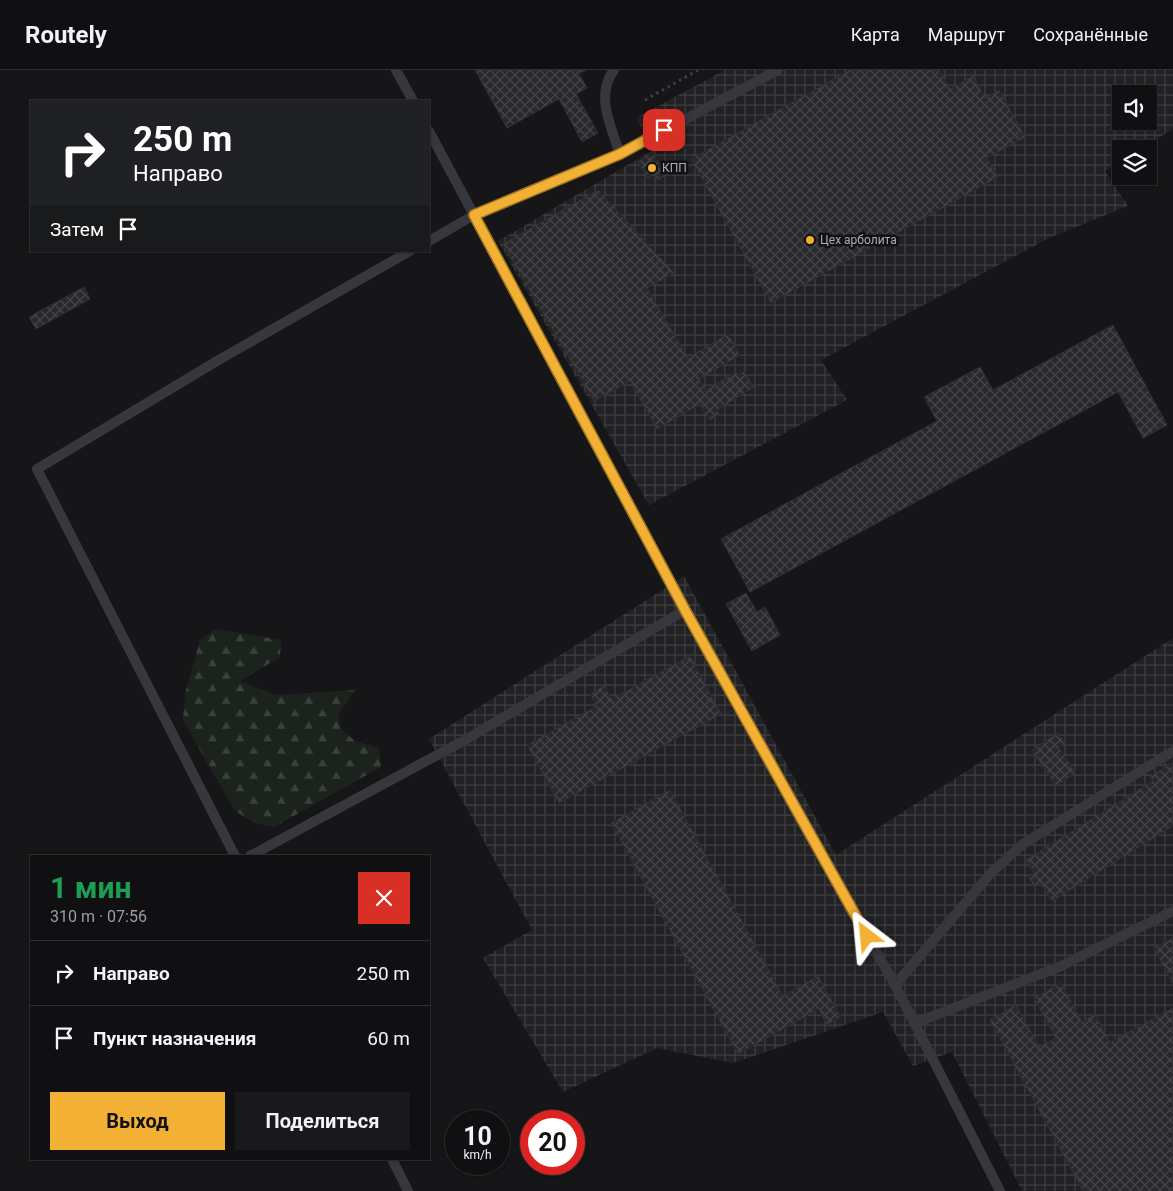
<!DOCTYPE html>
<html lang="ru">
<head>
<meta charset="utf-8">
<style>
  body { margin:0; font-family:Roboto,sans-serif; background:#19191b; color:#f1f3f6; height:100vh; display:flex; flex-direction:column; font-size:19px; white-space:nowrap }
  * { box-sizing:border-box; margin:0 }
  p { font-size:16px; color:#9c9d9f }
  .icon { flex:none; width:28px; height:28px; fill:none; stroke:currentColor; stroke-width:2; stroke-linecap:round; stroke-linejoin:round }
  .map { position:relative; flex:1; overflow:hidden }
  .side { position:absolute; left:30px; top:785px; width:400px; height:305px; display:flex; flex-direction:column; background:#101012; border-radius:0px; box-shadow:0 1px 4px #0004,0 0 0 1px #303032 }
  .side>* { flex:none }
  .banner { position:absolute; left:30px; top:30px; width:400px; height:152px; border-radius:0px; box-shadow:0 1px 4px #0004,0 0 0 1px #303032; background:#202124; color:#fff; overflow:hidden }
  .buttons { position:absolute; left:1112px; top:15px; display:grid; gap:10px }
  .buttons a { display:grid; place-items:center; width:45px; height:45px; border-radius:0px; background:#101012; box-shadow:0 1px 4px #0004,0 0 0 1px #303032; font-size:25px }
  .speed { position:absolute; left:445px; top:1040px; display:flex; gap:10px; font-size:25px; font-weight:700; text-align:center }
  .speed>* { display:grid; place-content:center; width:65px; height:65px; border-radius:50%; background:#101012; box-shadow:0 1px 4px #0004,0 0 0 1px #303032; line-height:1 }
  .speed small { font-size:12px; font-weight:400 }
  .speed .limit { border:8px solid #d22; background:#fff; color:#111 }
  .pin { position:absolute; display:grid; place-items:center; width:42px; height:42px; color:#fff; margin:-21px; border-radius:10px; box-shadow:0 2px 8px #0006 }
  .me { position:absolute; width:55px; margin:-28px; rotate:331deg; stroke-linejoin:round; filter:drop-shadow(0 0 4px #0008) }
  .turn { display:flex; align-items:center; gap:18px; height:105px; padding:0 20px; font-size:22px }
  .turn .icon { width:65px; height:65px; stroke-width:2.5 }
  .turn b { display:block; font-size:35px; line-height:42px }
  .then { display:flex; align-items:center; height:48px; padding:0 20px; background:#0003; gap:10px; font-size:19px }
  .round { display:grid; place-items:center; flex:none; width:52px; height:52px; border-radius:0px; background:#19191b }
  .headline { display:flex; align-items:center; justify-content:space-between; height:85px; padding:0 20px }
  h1 { font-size:30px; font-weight:700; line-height:38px; color:#1e9e55 }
  .primary-button { display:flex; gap:10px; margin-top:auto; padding:10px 20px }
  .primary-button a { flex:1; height:58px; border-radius:0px; background:#f2b134; color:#111; font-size:20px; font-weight:700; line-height:58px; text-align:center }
  .primary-button a+a { background:#19191b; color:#f1f3f6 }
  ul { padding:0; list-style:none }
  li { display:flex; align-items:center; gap:15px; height:65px; padding:0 20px; border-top:1px solid #303032 }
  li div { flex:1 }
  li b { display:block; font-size:19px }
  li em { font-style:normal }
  header { display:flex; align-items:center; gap:30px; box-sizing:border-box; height:70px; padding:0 25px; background:#101012; border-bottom:1px solid #303032 }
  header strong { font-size:24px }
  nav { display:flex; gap:28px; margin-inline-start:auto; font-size:18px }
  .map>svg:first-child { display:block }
  .industrial { fill:url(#industrial-grid); fill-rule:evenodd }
  .forest { fill:url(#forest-firs) }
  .building { fill:url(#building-cross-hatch); stroke:#303034 }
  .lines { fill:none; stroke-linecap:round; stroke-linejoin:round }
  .path { stroke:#3d3f44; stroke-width:3; stroke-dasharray:2.5 4; stroke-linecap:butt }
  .service { stroke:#37383d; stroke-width:10 }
  .route-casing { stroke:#9d7322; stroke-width:12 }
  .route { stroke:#f2b134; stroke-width:9 }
  .poi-dot { fill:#f2b134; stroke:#111113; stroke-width:2 }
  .labels { text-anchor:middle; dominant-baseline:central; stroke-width:5; stroke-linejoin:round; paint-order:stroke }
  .poi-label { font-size:12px; fill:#a8adb8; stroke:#111113; text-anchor:start }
</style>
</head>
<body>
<header>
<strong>Routely</strong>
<nav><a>Карта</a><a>Маршрут</a><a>Сохранённые</a></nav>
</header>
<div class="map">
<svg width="1173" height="1121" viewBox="0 0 1173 1121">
  <defs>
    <pattern id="industrial-grid" width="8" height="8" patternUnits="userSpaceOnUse" patternTransform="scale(1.25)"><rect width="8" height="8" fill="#222225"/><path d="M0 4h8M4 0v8" fill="none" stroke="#3f3f43"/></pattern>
    <pattern id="forest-firs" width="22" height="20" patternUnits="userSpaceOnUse" patternTransform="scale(1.25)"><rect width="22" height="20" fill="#1c231d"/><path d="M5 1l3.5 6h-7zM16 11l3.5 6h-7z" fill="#3a403c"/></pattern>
    <pattern id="building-cross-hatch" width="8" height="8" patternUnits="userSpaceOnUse" patternTransform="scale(1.25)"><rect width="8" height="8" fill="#29292c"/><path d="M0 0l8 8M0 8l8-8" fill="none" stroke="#454548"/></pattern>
  </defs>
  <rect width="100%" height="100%" fill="#161618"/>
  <g class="industrial">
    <path d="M725 0H1173V59L1141 79H1121V91L1105 101 1128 136 1049 168 821 290 847 330 649 435 498 171 653 80 636 48ZM1121 24H1149V51H1121Z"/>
    <polygon points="684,506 836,785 1173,568 1173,1121 1022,1121 952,982 913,996 883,942 733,993 657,978 563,1022 483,888 532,860 429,669"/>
  </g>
  <polygon class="forest" points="216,559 281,570 280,587 240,611 276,625 356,620 339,643 340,658 355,671 379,678 381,697 274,757 255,753 235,741 183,650 185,624 200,570"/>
  <g class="building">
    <polygon points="475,0 586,0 579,4 587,18 576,24 598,63 582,72 559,29 507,58"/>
    <polygon points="850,0 939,0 950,19 973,6 985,28 999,20 1025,67 987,88 998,107 771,233 691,89"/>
    <polygon points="652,82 666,105 658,110 654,104 648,108 638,92"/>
    <polygon points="598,120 674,203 647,218 688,288 728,264 740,285 699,309 706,320 736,302 738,305 744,302 754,317 717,340 719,344 710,350 700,334 657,359 630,311 594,331 503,174"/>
    <polygon points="84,217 90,229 36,259 29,247"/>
    <polygon points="1113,255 1167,355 1143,368 1118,322 750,522 721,469 937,351 924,327 980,297 993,320"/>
    <polygon points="746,523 757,542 765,537 780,565 752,581 726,534"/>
    <polygon points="690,586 721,644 559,733 527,675 597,636 590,624 604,616 612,629"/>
    <polygon points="1058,663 1065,673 1058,677 1076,703 1056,716 1032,680"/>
    <polygon points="1173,692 1173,756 1052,831 1040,812 1034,816 1028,806 1034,803 1026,790 1153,711 1150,707"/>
    <polygon points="670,720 783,926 818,906 841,947 827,955 819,939 738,984 611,753"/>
    <polygon points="1173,868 1173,914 1154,878"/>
    <polygon points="1061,913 1082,952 1095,944 1110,972 1173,938 1173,1121 1083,1121 990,950 1016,935 1039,977 1056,968 1034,928"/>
  </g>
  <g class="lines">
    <polyline class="path" points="645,30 698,0"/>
    <g class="service">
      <polyline points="396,0 413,31"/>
      <path d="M614 0C595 25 611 57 620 84"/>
      <polyline points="429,61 685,540 895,915 1000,1121"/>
      <polyline points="429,171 474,145 620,84 778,0"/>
      <polyline points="235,786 37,399 222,288 410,181"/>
      <polyline points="250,786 465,670 685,540"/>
      <polyline points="895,915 991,803 1023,774 1173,681"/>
      <polyline points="915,953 1059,897 1173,841"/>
      <polyline points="392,1089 408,1121"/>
    </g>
  </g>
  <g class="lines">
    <defs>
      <polyline id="route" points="664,60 620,84 474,145 685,540 867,866"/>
    </defs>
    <use href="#route" class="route-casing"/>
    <use href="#route" class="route"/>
  </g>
  <g class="poi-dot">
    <circle cx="652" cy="98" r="5"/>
    <circle cx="810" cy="170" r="5"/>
  </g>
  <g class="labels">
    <g class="poi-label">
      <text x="662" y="98">КПП</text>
      <text x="820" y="170">Цех арболита</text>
    </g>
  </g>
</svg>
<div class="buttons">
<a><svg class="icon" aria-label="sound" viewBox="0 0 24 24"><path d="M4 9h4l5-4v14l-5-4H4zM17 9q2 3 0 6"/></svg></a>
<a><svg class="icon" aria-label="layers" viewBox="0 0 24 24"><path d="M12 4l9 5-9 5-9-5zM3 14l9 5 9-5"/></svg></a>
</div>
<div class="speed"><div>10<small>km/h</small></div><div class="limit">20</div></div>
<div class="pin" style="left:664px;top:60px;background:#d93025"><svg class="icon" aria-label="arrive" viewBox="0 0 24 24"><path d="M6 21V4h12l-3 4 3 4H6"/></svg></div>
<svg class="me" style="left:867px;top:866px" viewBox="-20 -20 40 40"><path d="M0-17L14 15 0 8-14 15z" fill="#f2b134" stroke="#fff" stroke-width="4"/></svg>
<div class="banner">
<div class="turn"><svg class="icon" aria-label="right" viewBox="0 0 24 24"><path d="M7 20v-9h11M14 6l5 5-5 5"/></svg><div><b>250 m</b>Направо</div></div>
<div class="then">Затем<svg class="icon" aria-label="arrive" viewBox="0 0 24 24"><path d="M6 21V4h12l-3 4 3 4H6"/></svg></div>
</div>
<section class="side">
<div class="headline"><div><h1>1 мин</h1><p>310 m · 07:56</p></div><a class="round" style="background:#d93025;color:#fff"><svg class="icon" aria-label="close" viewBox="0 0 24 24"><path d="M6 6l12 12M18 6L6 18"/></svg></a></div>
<ul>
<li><svg class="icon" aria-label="right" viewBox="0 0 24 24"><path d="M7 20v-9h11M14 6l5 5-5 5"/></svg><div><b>Направо</b></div><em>250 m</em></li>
<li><svg class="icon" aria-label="arrive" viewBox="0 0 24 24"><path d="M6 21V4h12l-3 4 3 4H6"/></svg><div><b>Пункт назначения</b></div><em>60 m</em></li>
</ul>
<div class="primary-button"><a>Выход</a><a>Поделиться</a></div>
</section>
</div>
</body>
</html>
